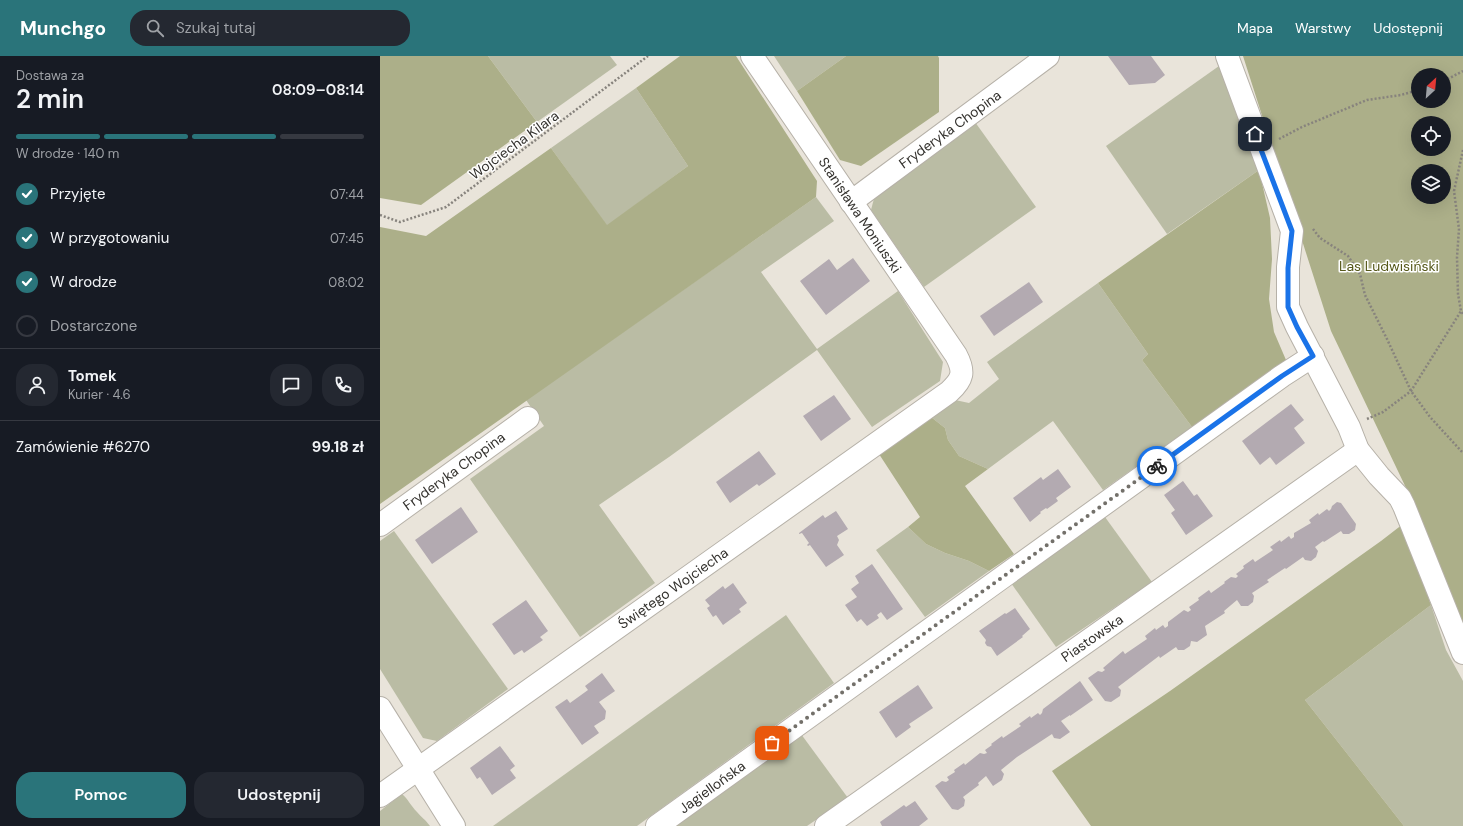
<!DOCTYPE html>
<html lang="pl">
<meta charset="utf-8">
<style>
body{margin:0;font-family:"DM Sans",sans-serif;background:#242831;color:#f1f3f6;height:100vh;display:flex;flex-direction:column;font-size:15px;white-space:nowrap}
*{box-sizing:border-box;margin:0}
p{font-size:13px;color:#9ea1a6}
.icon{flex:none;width:22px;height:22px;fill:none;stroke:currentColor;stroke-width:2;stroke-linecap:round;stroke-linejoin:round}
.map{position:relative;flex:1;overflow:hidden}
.drawer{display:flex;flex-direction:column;background:#171b24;width:380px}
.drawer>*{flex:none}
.needle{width:26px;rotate:26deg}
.tools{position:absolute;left:1031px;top:12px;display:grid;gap:8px}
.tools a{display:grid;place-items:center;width:40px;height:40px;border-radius:50%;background:#171b24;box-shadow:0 4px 16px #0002;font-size:20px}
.pin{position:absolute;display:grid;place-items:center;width:34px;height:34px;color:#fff;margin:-17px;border-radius:8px;box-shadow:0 2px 6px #0006}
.courier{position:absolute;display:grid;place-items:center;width:40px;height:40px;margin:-20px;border:3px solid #1a73e8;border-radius:50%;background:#fff;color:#222;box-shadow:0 1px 5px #0007}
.headline em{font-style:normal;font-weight:600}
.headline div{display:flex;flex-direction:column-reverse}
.headline{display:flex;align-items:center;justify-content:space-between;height:68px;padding:0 16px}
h1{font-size:26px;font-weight:600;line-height:30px}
.bar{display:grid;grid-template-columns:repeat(4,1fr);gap:6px 4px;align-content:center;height:48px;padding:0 16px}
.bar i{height:5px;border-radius:3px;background:#363941}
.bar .selected{background:#2a747a}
.bar p{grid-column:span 4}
.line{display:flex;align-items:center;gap:10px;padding:0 16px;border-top:1px solid #363941}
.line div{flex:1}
.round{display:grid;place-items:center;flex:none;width:42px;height:42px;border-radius:16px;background:#242831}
ol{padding:0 16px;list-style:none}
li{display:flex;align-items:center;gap:12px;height:44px}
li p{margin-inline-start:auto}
li .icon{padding:4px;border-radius:50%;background:#2a747a;color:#fff;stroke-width:4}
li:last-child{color:#9ea1a6}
li i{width:22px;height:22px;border:2px solid #363941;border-radius:50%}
.primary-button{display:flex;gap:8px;margin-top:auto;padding:8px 16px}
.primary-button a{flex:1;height:46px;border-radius:16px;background:#2a747a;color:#fff;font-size:16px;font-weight:600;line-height:46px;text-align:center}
.primary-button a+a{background:#242831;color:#f1f3f6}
header{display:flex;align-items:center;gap:24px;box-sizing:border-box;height:56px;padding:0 20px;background:#2a747a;color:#fff}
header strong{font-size:19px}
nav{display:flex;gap:22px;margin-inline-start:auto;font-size:14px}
.search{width:280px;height:36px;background:#242831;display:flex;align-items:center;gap:10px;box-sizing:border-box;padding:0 14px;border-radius:16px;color:#9ea1a6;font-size:15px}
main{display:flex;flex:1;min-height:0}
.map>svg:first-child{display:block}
.green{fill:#babca4}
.forest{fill:#acaf89;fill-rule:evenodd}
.building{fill:#b3aab1}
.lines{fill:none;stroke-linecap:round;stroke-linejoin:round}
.minor-casing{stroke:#b6b1a8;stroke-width:24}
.path{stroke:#87837d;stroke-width:2.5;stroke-dasharray:2 2;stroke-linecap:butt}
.minor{stroke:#fff;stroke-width:22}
.done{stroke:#73706a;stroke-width:4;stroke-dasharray:0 7.2}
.route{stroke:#1a73e8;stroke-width:5}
.labels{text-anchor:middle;stroke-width:3;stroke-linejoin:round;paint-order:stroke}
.street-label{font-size:14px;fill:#33312d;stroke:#fff}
.park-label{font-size:14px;fill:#56581a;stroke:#fff}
</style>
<header>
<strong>Munchgo</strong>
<div class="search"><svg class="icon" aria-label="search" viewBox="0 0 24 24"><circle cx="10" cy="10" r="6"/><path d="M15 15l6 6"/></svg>Szukaj tutaj</div>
<nav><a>Mapa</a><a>Warstwy</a><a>Udostępnij</a></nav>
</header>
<main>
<section class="drawer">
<div class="headline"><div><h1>2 min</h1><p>Dostawa za</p></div><em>08:09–08:14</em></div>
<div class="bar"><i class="selected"></i><i class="selected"></i><i class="selected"></i><i></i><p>W drodze · 140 m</p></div>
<ol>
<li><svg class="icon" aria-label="check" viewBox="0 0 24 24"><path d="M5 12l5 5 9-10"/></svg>Przyjęte<p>07:44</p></li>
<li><svg class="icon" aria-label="check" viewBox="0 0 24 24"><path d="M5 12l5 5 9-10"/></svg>W przygotowaniu<p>07:45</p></li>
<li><svg class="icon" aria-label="check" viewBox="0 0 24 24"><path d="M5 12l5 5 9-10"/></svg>W drodze<p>08:02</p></li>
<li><i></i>Dostarczone</li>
</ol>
<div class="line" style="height:72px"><a class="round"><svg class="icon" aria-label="person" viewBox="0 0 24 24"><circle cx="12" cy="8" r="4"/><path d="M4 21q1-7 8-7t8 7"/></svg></a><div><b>Tomek</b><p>Kurier · 4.6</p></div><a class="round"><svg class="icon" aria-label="chat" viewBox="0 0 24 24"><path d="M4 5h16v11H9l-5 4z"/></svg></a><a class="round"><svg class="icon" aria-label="phone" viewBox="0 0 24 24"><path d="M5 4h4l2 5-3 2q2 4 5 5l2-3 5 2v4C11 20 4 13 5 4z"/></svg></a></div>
<div class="line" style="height:52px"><div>Zamówienie #6270</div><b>99.18 zł</b></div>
<div class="primary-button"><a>Pomoc</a><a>Udostępnij</a></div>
</section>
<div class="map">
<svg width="1083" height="770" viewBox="0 0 1083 770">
<rect width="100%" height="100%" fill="#e9e4da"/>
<g class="green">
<polygon points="108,0 230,0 237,9 157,66"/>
<polygon points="394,0 466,0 417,35"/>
<polygon points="839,10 879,114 787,178 726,90"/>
<polygon points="256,32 308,110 227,170 171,92"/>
<polygon points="595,66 656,151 544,231 491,154 496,135"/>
<polygon points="436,141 454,165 381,216 437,293 518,235 563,306 560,325 492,371 437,294 289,401 219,449 275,527 200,581 90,423 164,370 146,344"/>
<polygon points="718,227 768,298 762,304 812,371 723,434 673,365 608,413 579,400 568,384 565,372 551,361 575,344 589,347 619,323 607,306"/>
<polygon points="725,461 772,526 676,591 631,527"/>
<polygon points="528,471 546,488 565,497 589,505 609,515 545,561 496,494"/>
<polygon points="14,475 128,633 57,685 43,682 0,613 0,485"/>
<polygon points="1051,549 1066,594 1083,625 1083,770 1024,770 925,644"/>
<polygon points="406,559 454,627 257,770 113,770"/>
<polygon points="421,678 468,742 427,770 293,770"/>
<path d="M22 738C28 743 31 750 37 756 42 762 45 763 50 770H0V755Z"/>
</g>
<g class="forest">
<polygon points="0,0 108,0 157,66 41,149 0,142"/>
<polygon points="300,0 356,0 437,125 436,141 0,448 0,171 46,180 171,92 227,169 308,110 256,32"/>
<polygon points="466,0 558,0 559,2 559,56 481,110 460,104 417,35"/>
<path d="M863 0H1083V583L1054 498 1039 459 951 275ZM1038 19H1064V45H1038ZM1038 67H1064V93H1038ZM1038 115H1064V141H1038Z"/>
<polygon points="879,114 890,162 892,203 889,243 894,276 906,304 812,371 762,304 768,298 718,227"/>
<polygon points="551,361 565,372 568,384 579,400 608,413 585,430 634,498 609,515 589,505 565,497 546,488 528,471 540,461 499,398"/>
<polygon points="1023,468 1051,549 925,644 1024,770 711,770 672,715 790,635 1001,485"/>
</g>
<g class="building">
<polygon points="728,0 771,0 785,19 775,27 749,29"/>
<polygon points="473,202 490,225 446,259 420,225 449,203 457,214"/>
<polygon points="649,226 663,246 614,280 600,260"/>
<polygon points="454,339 471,363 441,385 423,360"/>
<polygon points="911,348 924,364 914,372 925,387 896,409 890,401 880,409 862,385"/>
<polygon points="379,395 396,418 379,430 377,428 350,447 336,426"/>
<polygon points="678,413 691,431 676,442 678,445 667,453 666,452 660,456 661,457 650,466 633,442 661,421 663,424"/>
<polygon points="803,425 814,440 817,438 833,460 806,479 791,457 795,454 784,439"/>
<polygon points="957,446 961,447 976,468 975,474 969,478 963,478 961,475 944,486 943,485 935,491 938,495 936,501 931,505 925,504 923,501 906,513 905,512 887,524 889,526 872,537 874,540 873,546 868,550 861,550 857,544 844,555 845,557 825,570 827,579 817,586 811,585 810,590 804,594 798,594 796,591 780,602 779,600 738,631 741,634 740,640 731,646 725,645 708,622 718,615 722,616 725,614 723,612 743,595 745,598 767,583 765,580 775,572 776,574 783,569 785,572 788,570 788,566 804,554 808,556 811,554 809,551 819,544 818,542 829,534 831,537 845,527 844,526 851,521 856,522 858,520 856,518 864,512 863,510 873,503 875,506 893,494 890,491 900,484 901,486 909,480 911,483 914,481 914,477 931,467 929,464 938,457 939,459 947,453 949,455 951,453 952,450"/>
<polygon points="81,451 98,476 52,508 35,484"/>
<polygon points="456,455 468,473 457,480 459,484 457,489 464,499 446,511 430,489 428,490 427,489 429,487 422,477 419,478 419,477 443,459 445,462"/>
<polygon points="492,508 523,553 507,564 501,556 497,559 499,562 487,570 481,563 477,566 465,549 477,541 471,533 479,527 475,520"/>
<polygon points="353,527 367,547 359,553 361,556 343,569 336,559 333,561 327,552 330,550 325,544 343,530 345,533"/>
<polygon points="146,544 168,575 160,581 163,584 144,597 142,594 134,599 112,568"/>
<polygon points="635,552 650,573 642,580 643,581 617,600 611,591 607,590 605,587 606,584 599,575 625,557 626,558"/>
<polygon points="222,617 235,635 219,646 226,655 225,663 214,670 219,677 202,689 175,651 187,643 190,647 208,634 205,630"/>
<polygon points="700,625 713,644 690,660 690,659 681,665 690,676 680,683 674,682 672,678 637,701 621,714 624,718 622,724 613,730 606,720 598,727 599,729 583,741 585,744 584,750 578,754 572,753 555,730 562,725 566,726 569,724 567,721 575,716 574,714 584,707 585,709 600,697 604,698 607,697 605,694 612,689 611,688 622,680 623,682 641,670 639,668 650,660 651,662 658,657 660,659 662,657 663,653"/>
<polygon points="538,629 553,652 529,668 531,671 516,682 499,656"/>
<polygon points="120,690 135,710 130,714 136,722 112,739 100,721 97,723 90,712"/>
<polygon points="535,745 548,763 539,770 502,770 500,766 524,749 526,751"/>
</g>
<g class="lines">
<g class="minor-casing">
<g id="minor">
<polyline points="847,0 912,175 908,211 908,251 917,271 969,371 978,394 999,420 1020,442 1024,450 1083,597"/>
<polyline points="471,146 668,0"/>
<polyline points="0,469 148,362"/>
<polyline points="0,652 74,770"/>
<path d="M0 740 569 336C583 323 585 316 576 299L372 0"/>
<polyline points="277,770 902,320 933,300"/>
<polyline points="446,770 978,394"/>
</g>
</g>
<g class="path">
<polyline points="1064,25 1083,15"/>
<polyline points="899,83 922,71 987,44 1021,39 1038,34"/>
<polyline points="1083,94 1074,135 1079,173 1077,201 1078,238 1081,255 1083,258"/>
<polyline points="0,159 20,166 66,151 268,0"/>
<polyline points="933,173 940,182 968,200 980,218 985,239 1007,283 1031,335 1050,361 1083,397"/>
<polyline points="987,363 1003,356 1031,335 1081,255"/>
</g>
<use href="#minor" class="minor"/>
</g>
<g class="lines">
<polyline class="done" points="392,687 777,410"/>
<polyline class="route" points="777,410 902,320 933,300 917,271 908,251 908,212 912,175 875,78"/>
</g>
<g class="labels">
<g class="street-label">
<text transform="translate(570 73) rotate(-36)" y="5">Fryderyka Chopina</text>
<text transform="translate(134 89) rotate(-36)" y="5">Wojciecha Kilara</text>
<text transform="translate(480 159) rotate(56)" y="5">Stanisława Moniuszki</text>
<text transform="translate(74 415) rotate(-36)" y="5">Fryderyka Chopina</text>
<text transform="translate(293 532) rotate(-35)" y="5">Świętego Wojciecha</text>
<text transform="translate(712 582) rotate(-35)" y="5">Piastowska</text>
<text transform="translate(332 731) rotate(-36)" y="5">Jagiellońska</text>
</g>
<g class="park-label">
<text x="1009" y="215">Las Ludwisiński</text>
</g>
</g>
</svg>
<div class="tools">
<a><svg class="needle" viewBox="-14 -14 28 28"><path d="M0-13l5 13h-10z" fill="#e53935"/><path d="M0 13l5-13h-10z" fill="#9ea1a6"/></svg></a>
<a><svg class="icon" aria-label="locate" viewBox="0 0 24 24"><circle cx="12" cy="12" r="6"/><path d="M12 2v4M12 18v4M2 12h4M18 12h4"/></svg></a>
<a><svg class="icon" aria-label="layers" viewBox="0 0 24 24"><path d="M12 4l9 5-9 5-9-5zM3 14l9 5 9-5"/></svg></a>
</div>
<div class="pin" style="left:392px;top:687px;background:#ea580c"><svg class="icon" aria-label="bag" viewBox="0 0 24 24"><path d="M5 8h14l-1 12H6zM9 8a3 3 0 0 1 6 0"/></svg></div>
<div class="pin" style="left:875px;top:78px;background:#1f2937"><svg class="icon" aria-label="home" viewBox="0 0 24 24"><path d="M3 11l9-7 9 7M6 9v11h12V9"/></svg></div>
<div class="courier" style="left:777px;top:410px"><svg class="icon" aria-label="bike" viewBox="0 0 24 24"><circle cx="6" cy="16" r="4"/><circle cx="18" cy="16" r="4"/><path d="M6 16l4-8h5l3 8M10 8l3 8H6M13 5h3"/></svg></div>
</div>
</main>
